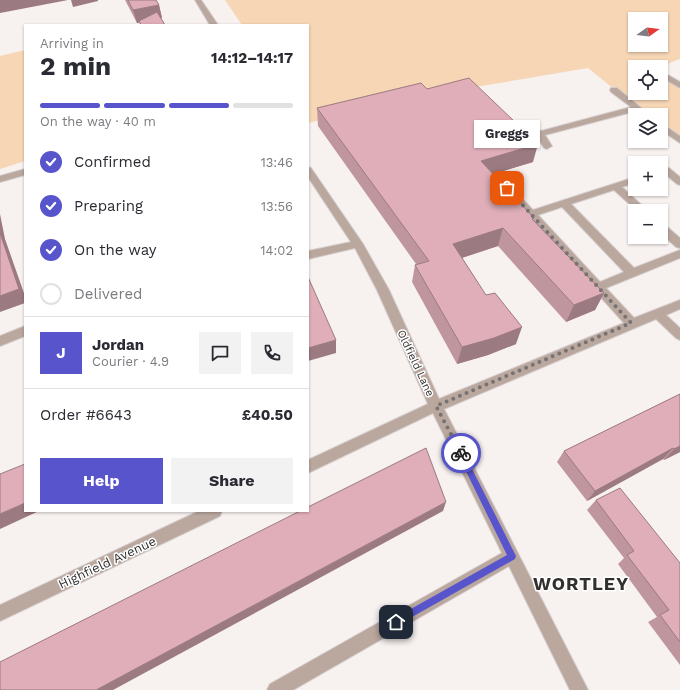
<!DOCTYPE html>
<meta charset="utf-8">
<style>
body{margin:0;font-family:"Work Sans",sans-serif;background:#f2f2f3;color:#2b2b33;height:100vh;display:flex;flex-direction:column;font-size:15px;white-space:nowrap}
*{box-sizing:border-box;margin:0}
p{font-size:13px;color:#7c7c81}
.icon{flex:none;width:22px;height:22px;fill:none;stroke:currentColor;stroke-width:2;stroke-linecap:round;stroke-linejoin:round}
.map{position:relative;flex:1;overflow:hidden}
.drawer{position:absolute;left:24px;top:24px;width:285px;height:488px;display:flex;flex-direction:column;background:#fff;border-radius:0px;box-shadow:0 1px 3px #0004}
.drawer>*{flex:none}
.needle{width:26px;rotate:76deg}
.fabs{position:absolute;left:628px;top:12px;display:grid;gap:8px}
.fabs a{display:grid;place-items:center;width:40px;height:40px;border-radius:0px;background:#fff;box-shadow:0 1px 3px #0004;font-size:20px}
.pin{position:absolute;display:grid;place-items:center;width:34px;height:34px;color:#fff;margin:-17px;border-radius:8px;box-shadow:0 2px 6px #0006}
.courier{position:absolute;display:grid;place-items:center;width:40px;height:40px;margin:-20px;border:3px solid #5754cc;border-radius:50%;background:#fff;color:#222;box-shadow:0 1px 5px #0007}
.bubble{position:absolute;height:28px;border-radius:0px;background:#fff;box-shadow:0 1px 3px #0004;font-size:13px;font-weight:700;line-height:28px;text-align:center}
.summary em{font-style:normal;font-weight:700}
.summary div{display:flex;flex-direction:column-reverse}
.summary{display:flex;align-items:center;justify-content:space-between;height:68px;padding:0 16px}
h1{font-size:26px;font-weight:700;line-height:30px}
.bar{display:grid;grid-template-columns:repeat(4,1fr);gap:6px 4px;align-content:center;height:48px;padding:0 16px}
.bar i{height:5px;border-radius:3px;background:#e1e1e2}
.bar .on{background:#5754cc}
.bar p{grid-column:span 4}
.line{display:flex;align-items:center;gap:10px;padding:0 16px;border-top:1px solid #e1e1e2}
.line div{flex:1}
.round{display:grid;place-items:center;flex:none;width:42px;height:42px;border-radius:0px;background:#f2f2f3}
ol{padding:0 16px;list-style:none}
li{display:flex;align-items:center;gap:12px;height:44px}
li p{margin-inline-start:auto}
li .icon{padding:4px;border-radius:50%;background:#5754cc;color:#fff;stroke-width:4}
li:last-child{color:#7c7c81}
li i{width:22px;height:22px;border:2px solid #e1e1e2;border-radius:50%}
.cta{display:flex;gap:8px;margin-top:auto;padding:8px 16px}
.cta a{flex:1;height:46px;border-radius:0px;background:#5754cc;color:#fff;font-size:16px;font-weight:700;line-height:46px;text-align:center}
.cta a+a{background:#f2f2f3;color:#2b2b33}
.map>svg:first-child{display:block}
.green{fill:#f6d6b5;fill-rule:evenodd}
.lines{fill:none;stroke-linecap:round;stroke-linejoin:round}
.minor-casing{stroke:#d4cecd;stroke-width:2}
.minor{fill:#baa79e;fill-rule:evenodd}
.wall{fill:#c0969e}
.shaded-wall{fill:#9c7a81}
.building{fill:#dfaeb8;stroke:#9c7a81}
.route{fill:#5754cc}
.done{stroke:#777373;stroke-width:4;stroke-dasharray:0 7.2}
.labels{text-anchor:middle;stroke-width:3;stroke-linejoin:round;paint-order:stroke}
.street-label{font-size:11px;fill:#322f2f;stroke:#fff}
.near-street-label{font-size:13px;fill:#322f2f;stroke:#fff}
.near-district-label{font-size:18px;font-weight:bold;letter-spacing:1px;fill:#322f2f;stroke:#fff}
</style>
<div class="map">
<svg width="680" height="690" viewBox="0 0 680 690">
<rect width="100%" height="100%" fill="#f7f1f0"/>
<g class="green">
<path d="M225 0H680V59L659 67H635V93H661V73L680 86V140L661 126V115H646L588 68 423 96 308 123V25H242ZM635 19H661V45H635Z"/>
<polygon points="25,50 25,161 0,169 0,56"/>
</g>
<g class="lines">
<g class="minor-casing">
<g id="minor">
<polygon points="195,0 201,0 218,25 210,25"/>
<polygon points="661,71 680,82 680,88 661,77"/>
<polygon points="611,88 617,88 650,115 641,115 636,111 545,135 552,146 547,149 544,148 537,136 521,125 522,123 528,123 541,131 631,107 611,92 610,90"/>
<polygon points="661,123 680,136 680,143 661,130"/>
<path d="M308 167 311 168 363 244 389 290 439 399 624 323 504 190 502 188 504 186H510L533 210 635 177V183L622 187 648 211H637L614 190 571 204 634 268 680 250V258L606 288 634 318 680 300V309L666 315 680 328V340L676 338 656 319 444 409 588 690H570L509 566 293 690H267L270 684 502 553 433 413 308 473V460L428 404 377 290 355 248 308 259V251L351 242 308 177ZM562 207 624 272 600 282 538 215Z"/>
<polygon points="666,167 669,168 680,177 680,185 677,184 665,174 661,175 661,169"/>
<polygon points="25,169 25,175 0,182 0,176"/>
<polygon points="661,223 665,225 680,238 680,248 676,247 661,233"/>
<polygon points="25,326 25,336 0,346 0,336"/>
<polygon points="199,511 222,511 220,516 0,621 0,605"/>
</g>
</g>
<use href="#minor" class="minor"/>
</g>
<g class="wall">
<polygon points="125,0 156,0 159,5 162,18 161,18 165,25 140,25 140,22 137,23"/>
<polygon points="427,89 533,162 493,174 533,220 604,293 595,310 566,322 498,246 462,258 516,344 488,355 457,364 412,282 415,265 416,264 318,126 317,108"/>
<polygon points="680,394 680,452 664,460 663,459 587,501 557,462 564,451"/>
<polygon points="596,500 680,563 680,665 648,622 657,617 618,564 624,558 587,510"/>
</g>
<g class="shaded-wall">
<polygon points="0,0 68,0 0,13"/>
<polygon points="71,0 98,0 98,1 73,7"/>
<polygon points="159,5 162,18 137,23 133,10"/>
<polygon points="538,144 533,162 477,179 481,161"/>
<polygon points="0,214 5,239 25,296 25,303 0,312"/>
<polygon points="503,228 498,246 449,262 453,244"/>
<polygon points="604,293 595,310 566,322 574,305"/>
<polygon points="522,327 516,344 488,355 457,364 462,347"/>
<polygon points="336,340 336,353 308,361 308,348"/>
<polygon points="680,446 680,452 664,460 674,449"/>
<polygon points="673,448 663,459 587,501 595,491"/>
<polygon points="446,502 443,511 113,690 96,690"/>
<polygon points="25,503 25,511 39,511 0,529 0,514"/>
</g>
<g class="building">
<polygon points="128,0 156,0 159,5 133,10"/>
<polygon points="157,12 165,25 141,25 139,21"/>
<polygon points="469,78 538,144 481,161 534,218 532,219 604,293 574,305 503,228 453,244 486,295 495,293 522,327 494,338 462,347 415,265 429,261 317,108 421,83 427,89"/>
<polygon points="0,233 19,289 0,296"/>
<polygon points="308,277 336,340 308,348"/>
<polygon points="680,394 680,446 674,449 673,448 595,491 564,451"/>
<polygon points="426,448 446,502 96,690 0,690 0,662 300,511 308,511 308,507"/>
<polygon points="25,464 25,503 0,514 0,474"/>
<polygon points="620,488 680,563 680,642 660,615 669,610 627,555 634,551 596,500"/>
</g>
<polygon class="route" points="461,450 463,451 516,556 515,559 396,626 393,625 392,622 393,619 507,555 457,453"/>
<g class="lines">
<polyline class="done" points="461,453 436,406 631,323 507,188"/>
</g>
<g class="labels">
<g class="street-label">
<text transform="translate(416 363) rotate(65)" y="4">Oldfield Lane</text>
</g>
<g class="near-street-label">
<text transform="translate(107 562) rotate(-25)" y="5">Highfield Avenue</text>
</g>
<g class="near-district-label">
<text x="581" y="590">WORTLEY</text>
</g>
</g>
</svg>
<div class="fabs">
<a><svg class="needle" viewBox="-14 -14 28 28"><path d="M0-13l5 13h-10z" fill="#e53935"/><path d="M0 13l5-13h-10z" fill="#7c7c81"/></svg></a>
<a><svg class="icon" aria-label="locate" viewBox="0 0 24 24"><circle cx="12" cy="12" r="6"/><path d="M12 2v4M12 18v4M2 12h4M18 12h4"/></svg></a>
<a><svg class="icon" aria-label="layers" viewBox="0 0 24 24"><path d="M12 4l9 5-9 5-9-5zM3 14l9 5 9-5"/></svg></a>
<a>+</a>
<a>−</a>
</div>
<div class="pin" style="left:507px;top:188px;background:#ea580c"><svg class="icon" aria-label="bag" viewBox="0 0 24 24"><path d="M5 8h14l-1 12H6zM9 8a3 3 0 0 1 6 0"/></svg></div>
<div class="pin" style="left:396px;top:622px;background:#1f2937"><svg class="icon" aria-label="home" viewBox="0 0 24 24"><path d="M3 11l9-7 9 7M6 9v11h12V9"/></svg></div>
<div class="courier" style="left:461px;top:453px"><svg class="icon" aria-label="bike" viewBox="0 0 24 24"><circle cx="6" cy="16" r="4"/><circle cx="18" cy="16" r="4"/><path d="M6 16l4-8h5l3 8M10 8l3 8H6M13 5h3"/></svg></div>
<div class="bubble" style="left:474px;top:120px;width:66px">Greggs</div>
<section class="drawer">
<div class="summary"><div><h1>2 min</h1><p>Arriving in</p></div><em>14:12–14:17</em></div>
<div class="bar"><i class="on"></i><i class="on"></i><i class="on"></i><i></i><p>On the way · 40 m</p></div>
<ol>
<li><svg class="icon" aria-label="check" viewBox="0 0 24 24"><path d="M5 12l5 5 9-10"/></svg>Confirmed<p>13:46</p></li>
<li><svg class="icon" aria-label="check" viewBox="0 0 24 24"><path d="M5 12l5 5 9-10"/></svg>Preparing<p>13:56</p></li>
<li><svg class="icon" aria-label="check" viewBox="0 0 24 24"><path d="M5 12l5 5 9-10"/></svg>On the way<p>14:02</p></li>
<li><i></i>Delivered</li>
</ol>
<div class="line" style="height:72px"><b class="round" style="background:#5754cc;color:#fff">J</b><div><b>Jordan</b><p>Courier · 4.9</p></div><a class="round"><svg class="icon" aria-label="chat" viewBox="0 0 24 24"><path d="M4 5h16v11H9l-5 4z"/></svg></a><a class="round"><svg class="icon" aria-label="phone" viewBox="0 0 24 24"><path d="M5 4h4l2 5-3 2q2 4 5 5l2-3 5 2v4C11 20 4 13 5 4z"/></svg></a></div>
<div class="line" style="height:52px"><div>Order #6643</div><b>£40.50</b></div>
<div class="cta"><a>Help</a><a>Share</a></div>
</section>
</div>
